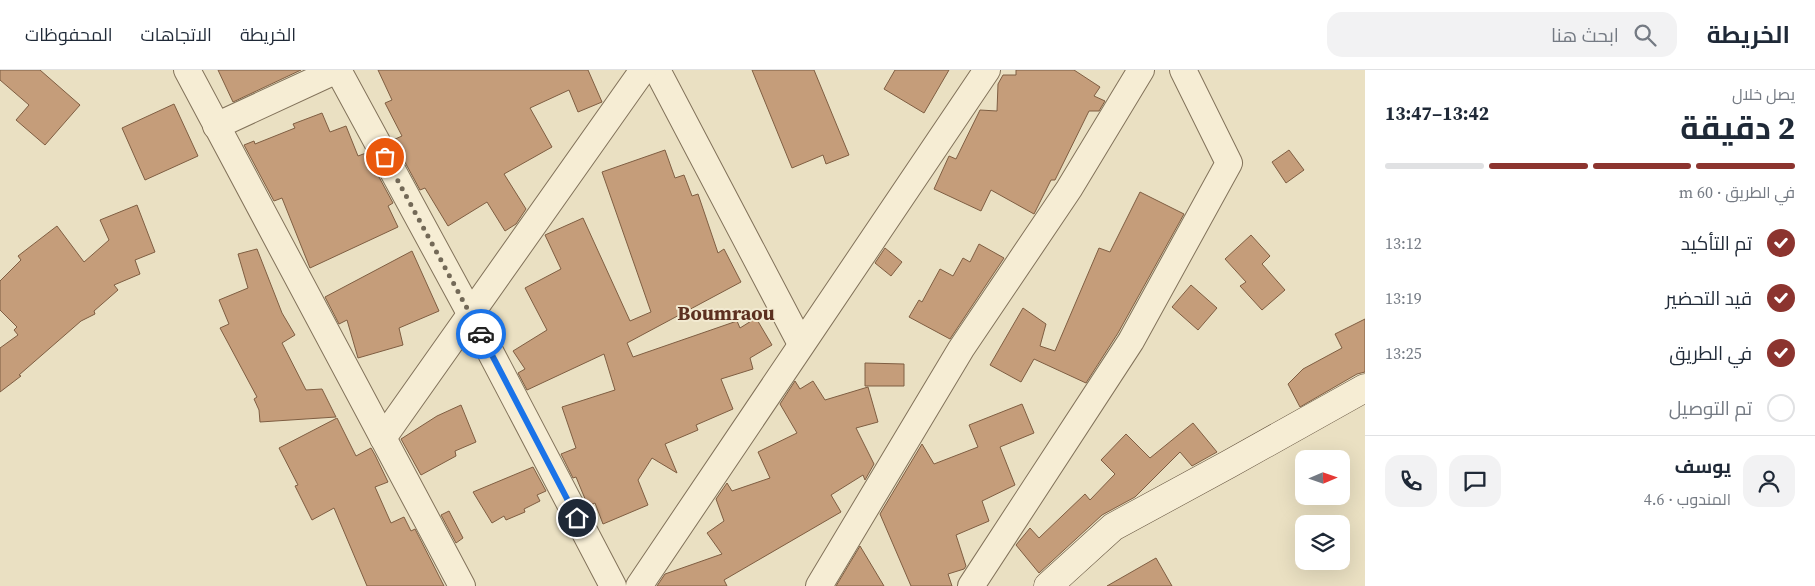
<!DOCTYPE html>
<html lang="ar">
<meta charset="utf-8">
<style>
body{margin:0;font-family:"Source Serif 4",Cairo,serif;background:#f2f2f3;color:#1f2937;direction:rtl;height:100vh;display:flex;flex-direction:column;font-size:19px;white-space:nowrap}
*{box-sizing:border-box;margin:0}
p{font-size:16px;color:#747a83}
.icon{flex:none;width:28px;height:28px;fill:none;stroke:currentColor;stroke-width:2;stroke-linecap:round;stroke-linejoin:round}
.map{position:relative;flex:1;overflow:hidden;direction:ltr}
.side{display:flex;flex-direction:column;background:#fff;width:450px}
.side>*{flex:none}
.needle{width:32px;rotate:88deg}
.tools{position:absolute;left:1295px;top:380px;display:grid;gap:10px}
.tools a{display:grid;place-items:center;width:55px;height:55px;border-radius:10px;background:#fff;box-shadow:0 5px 20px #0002;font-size:25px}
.pin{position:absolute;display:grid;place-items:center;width:42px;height:42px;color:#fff;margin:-21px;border:2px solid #fff;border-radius:50%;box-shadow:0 1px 5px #0007}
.courier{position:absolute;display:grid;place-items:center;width:50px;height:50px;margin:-25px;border:4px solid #1a73e8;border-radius:50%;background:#fff;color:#222;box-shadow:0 1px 6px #0007}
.summary em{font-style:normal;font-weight:700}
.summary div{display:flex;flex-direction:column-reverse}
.summary{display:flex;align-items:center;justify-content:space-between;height:85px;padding:0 20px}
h1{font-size:32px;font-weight:700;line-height:38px}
.bar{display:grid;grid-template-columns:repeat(4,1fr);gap:8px 5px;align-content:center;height:60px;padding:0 20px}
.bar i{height:6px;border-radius:4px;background:#e0e1e3}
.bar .selected{background:#8c342f}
.bar p{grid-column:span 4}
.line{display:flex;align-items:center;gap:12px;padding:0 20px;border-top:1px solid #e0e1e3}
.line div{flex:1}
.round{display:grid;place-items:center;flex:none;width:52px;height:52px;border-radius:15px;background:#f2f2f3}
ol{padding:0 20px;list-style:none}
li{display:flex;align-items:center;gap:15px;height:55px}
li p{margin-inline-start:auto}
li .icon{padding:5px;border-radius:50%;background:#8c342f;color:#fff;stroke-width:4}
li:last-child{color:#747a83}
li i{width:28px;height:28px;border:2px solid #e0e1e3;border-radius:50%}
header{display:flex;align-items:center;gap:30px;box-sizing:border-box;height:70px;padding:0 25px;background:#fff;border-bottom:1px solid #e0e1e3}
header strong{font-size:24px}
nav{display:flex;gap:28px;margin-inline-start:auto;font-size:18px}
.search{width:350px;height:45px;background:#f2f2f3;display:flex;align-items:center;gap:12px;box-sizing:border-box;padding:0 18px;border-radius:15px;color:#747a83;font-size:19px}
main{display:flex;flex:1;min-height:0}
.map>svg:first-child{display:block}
.building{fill:#c59d7a;stroke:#7f5e42}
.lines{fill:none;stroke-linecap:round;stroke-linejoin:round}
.street-casing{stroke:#82725a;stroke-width:28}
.secondary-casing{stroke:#64533e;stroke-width:29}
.street{stroke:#f6edd4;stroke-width:26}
.secondary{stroke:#f6edd4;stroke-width:28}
.done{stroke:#736957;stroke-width:5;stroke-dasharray:0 9}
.route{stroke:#1a73e8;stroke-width:6}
.labels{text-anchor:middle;stroke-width:4;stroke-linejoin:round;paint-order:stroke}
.quarter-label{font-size:20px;font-weight:bold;fill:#5c3020;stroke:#f2ead1}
</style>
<header>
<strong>الخريطة</strong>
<div class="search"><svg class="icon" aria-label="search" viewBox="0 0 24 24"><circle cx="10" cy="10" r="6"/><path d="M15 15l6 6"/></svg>ابحث هنا</div>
<nav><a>الخريطة</a><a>الاتجاهات</a><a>المحفوظات</a></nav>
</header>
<main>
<section class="side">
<div class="summary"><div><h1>2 دقيقة</h1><p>يصل خلال</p></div><em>13:42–13:47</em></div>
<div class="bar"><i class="selected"></i><i class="selected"></i><i class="selected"></i><i></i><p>في الطريق · 60 m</p></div>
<ol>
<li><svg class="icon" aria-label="check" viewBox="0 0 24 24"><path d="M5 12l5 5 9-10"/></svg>تم التأكيد<p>13:12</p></li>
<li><svg class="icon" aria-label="check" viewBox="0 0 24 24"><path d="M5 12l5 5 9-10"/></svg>قيد التحضير<p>13:19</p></li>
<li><svg class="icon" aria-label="check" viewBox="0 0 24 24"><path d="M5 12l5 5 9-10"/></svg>في الطريق<p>13:25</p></li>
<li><i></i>تم التوصيل</li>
</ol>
<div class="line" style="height:90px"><a class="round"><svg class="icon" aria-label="person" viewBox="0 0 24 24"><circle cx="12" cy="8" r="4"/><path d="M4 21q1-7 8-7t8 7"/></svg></a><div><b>يوسف</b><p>المندوب · 4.6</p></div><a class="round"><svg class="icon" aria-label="chat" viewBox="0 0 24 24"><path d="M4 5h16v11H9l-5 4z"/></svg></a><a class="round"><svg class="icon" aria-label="phone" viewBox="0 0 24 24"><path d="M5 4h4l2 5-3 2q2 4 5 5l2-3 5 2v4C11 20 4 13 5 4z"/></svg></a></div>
</section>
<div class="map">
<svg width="1365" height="516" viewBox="0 0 1365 516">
<rect width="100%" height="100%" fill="#eae0c2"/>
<g class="building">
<polygon points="0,0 40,0 80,35 45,75 16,50 29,35 0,10"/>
<polygon points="218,0 301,0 233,32"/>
<polygon points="378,0 588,0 602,32 578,42 569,20 530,38 552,77 504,104 526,139 516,154 505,161 487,132 448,156 425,118 420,120 393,70 402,66 385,33 392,30"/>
<polygon points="752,0 814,0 849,85 826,94 823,85 792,98"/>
<polygon points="895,0 949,0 924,43 884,19"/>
<polygon points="1016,0 1074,0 1100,17 1094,26 1105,31 1099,41 1089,41 1055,110 1051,110 1034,144 991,120 981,141 934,119 949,86 956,89 980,40 997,41 998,14 1003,5 1016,5"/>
<polygon points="174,34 198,86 145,110 122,58"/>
<polygon points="322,43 330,62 346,56 358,86 366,83 393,133 388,136 398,157 310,198 282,128 274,131 244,75 254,71 255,74 295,58 293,54"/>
<polygon points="665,80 675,108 684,105 692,126 698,124 718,183 724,179 741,212 627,273 633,287 737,251 740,258 756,248 772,275 750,288 753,299 721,309 733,339 696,355 698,360 665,374 677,403 652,388 638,410 648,435 603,454 595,433 588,436 576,407 573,408 561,384 576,378 562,337 615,320 604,284 527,320 518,303 525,299 513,281 547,260 525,218 561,199 545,165 583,148 630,251 651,242 602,102"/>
<polygon points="1289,80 1304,100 1286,113 1272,92"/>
<polygon points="1140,122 1184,144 1118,263 1086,313 1034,289 1021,312 990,295 1023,238 1046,254 1040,276 1055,281 1099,178 1110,182"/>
<polygon points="137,135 155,182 135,190 140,204 114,215 118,220 94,241 95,244 81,251 19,305 21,306 0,322 0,278 18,265 14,260 17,257 0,240 0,211 21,190 18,186 57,156 84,192 109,170 100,150"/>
<polygon points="1251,165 1270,186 1262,194 1285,220 1262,240 1240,216 1246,212 1225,189"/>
<polygon points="979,174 1004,188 950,269 909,247 919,230 922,232 940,199 953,206 963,188 970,192"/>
<polygon points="885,178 902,192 891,206 875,193"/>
<polygon points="257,179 282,243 295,265 282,273 306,320 322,319 336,347 260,352 259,340 254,329 257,327 220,258 229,254 219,230 248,218 238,184"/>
<polygon points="412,181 439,241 399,258 403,275 358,288 347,250 339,254 325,227"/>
<polygon points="1191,215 1217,238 1198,260 1172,237"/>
<polygon points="1365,249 1365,302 1357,304 1300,337 1288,314 1303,299 1342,278 1335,264"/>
<polygon points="865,293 904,294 904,316 865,316"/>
<polygon points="795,311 800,319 813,311 825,330 868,317 878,352 856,358 874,394 865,410 863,405 831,425 841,442 724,510 727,516 657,516 665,504 722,484 707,463 724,451 716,429 727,413 732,421 770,408 758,382 797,363 780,334"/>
<polygon points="1022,334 1034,363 1000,377 1015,415 982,431 989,451 956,465 966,496 964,499 948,504 952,516 911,516 880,444 922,374 934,394 978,377 969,355"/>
<polygon points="461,335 476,372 455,381 456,386 421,405 401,369 437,346"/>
<polygon points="337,348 356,386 371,378 375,385 388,412 375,417 391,453 404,447 411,461 415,459 444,516 367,516 334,438 312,450 295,416 298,415 279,378"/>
<polygon points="1193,353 1217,382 1192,396 1180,382 1135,427 1102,445 1039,503 1016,475 1030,458 1039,468 1085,424 1090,430 1115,404 1101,390 1126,364 1150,388"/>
<polygon points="533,397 546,421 537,425 540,431 524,439 525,442 506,450 504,446 492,453 473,422"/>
<polygon points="449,441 463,468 456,473 441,445"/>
<polygon points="860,476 884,516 836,516"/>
<polygon points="1156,488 1172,516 1107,516"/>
</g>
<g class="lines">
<g class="street-casing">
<g id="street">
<polyline points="187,0 462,516"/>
<polyline points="338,0 471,245 613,516"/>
<polyline points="657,0 801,274"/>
<polyline points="216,56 337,0"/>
<polyline points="383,368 643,0"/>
<polyline points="639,516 987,0"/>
<polyline points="819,516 961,279 1069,119 1141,0"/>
<polyline points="971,516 1131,271 1229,93 1183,0"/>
</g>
</g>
<g class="secondary-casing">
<polyline id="secondary" points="1048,516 1113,457 1229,394 1365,318"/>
</g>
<use href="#street" class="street"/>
<use href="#secondary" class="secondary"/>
</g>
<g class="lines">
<polyline class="done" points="385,87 481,264"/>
<polyline class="route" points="481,264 577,448"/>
</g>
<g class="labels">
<g class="quarter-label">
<text x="726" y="250">Boumraou</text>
</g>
</g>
</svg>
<div class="tools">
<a><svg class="needle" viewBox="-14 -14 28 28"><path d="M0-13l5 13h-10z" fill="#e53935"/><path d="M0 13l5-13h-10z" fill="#747a83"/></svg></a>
<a><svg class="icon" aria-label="layers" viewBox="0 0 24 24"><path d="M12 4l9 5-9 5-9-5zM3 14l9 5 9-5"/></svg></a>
</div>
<div class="pin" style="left:385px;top:87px;background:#ea580c"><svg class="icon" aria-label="bag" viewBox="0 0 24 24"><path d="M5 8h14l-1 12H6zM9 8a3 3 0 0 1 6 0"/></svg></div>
<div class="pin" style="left:577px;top:448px;background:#1f2937"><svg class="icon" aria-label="home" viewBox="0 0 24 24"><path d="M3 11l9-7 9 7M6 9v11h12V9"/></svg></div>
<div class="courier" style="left:481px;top:264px"><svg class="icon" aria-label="car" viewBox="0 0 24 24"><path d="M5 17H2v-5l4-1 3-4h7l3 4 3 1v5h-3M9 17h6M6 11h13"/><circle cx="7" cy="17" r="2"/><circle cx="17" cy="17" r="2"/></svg></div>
</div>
</main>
